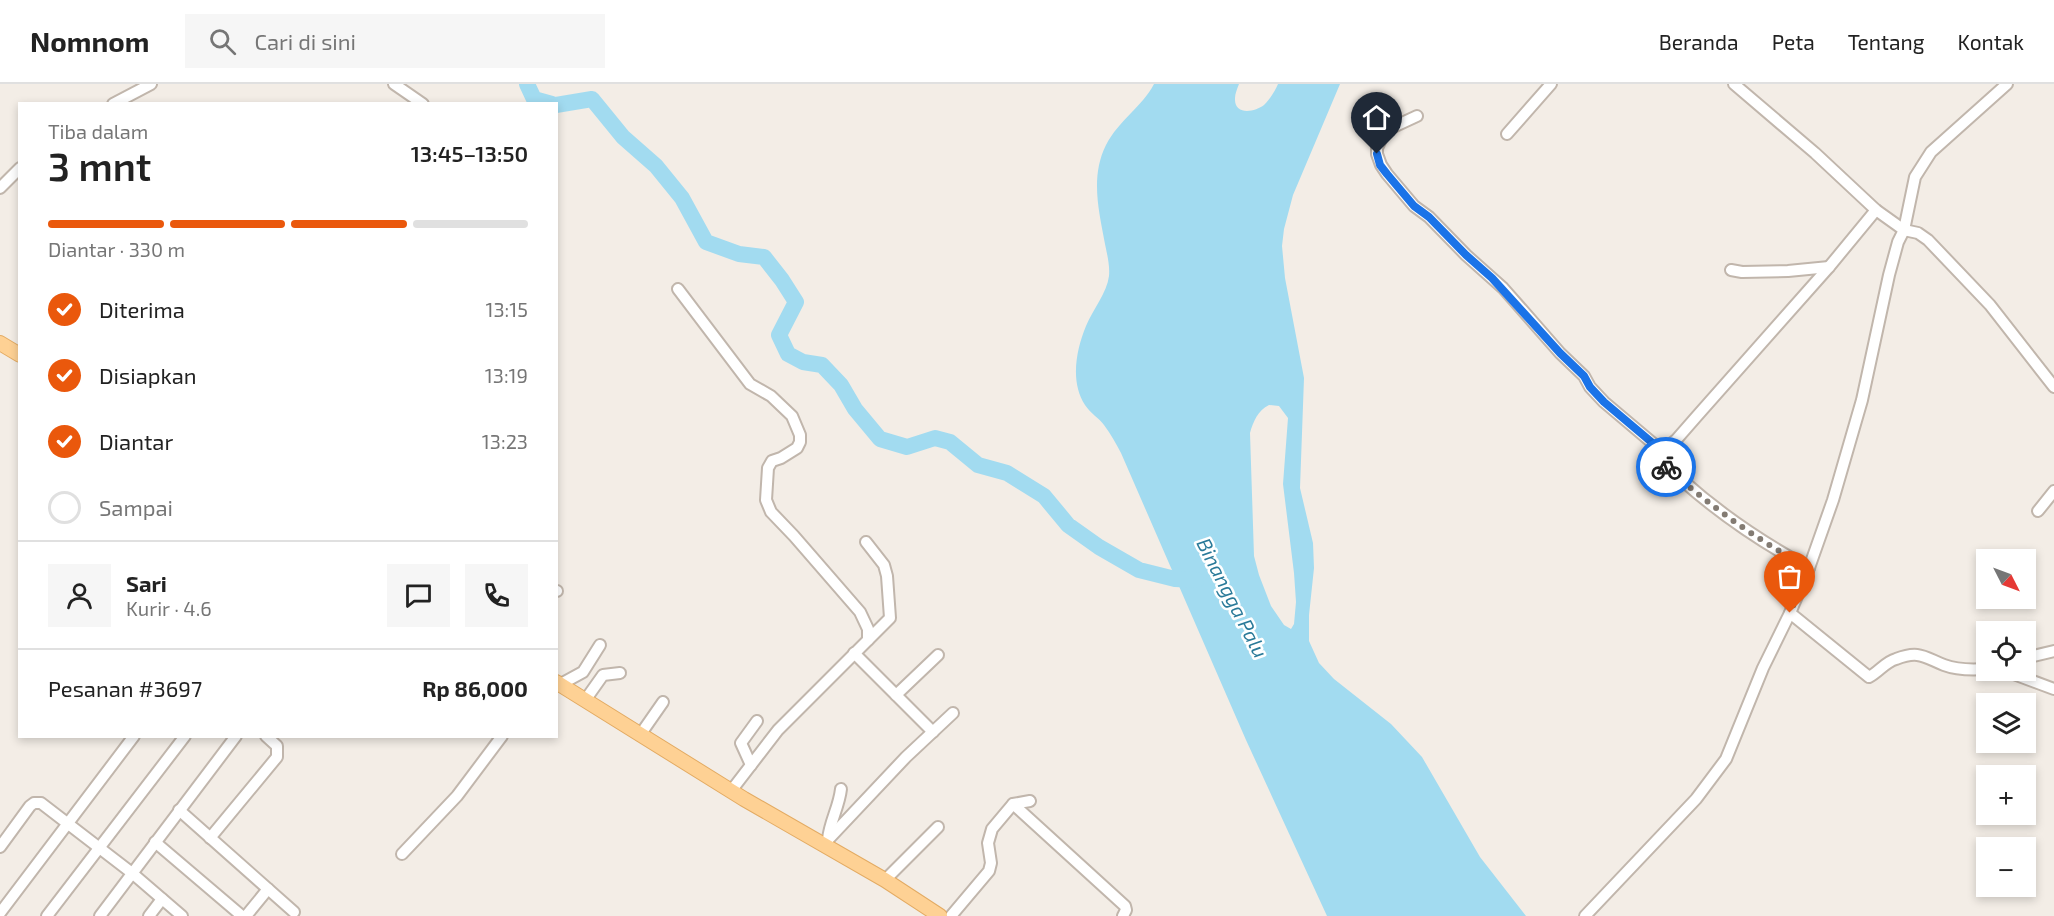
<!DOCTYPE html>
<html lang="id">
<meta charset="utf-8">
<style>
body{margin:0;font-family:"Exo 2",sans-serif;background:#f6f6f6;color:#222;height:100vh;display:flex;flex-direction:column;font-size:22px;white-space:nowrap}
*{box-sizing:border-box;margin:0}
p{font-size:20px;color:#767676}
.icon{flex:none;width:33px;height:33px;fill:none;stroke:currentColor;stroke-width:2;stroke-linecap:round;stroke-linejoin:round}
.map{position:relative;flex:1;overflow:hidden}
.details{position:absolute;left:18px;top:18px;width:540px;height:636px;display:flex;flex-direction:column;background:#fff;border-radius:0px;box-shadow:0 3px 9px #0003}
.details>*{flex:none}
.needle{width:39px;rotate:132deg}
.fabs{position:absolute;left:1976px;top:465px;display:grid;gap:12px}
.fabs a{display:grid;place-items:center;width:60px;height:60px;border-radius:0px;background:#fff;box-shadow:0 3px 9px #0003;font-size:30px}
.pin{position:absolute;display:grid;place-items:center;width:51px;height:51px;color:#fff;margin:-62px -26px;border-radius:50% 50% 50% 0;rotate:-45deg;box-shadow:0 0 6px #0007}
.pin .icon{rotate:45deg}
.courier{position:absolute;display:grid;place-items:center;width:60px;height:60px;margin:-30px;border:4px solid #1a73e8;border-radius:50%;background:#fff;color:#222;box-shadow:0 2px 8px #0007}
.headline em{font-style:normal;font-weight:600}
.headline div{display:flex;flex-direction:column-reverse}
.headline{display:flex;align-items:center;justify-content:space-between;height:102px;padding:0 30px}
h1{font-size:39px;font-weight:600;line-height:45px}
.bar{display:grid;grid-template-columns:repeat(4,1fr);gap:9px 6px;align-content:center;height:72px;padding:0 30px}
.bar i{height:8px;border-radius:4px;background:#e0e0e0}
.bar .current{background:#ea580c}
.bar p{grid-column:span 4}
.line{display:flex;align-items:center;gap:15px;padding:0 30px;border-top:2px solid #e0e0e0}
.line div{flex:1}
.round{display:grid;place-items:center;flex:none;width:63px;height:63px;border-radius:0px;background:#f6f6f6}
ol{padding:0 30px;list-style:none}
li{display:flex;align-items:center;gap:18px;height:66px}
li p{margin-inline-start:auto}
li .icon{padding:6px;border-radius:50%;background:#ea580c;color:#fff;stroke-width:4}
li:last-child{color:#767676}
li i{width:33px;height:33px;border:3px solid #e0e0e0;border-radius:50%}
header{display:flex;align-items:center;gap:36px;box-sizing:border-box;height:84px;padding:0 30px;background:#fff;border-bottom:2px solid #e0e0e0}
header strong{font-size:28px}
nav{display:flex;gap:33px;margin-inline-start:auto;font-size:21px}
.search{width:420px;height:54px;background:#f6f6f6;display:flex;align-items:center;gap:15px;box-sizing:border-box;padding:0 21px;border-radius:0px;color:#767676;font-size:22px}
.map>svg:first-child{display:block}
.water{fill:#a2dbf0;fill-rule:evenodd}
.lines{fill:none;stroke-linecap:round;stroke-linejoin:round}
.river{stroke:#a2dbf0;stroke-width:16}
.minor-casing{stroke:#c1b6ac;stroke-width:14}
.major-casing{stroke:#e3ab63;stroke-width:16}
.minor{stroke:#fff;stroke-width:10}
.major{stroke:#fed194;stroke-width:14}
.done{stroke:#837b73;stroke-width:6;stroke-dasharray:0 10.8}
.route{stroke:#1a73e8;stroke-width:8}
.labels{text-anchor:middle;stroke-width:5;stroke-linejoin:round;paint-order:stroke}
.water-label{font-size:20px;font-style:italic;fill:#2a7a99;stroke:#fff}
</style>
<header>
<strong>Nomnom</strong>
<div class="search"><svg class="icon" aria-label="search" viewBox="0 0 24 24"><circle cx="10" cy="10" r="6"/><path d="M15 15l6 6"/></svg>Cari di sini</div>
<nav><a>Beranda</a><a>Peta</a><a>Tentang</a><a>Kontak</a></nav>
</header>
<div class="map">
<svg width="2054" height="832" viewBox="0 0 2054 832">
<rect width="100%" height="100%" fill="#f3ede6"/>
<path class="water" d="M1154 0H1239C1237 5 1235 10 1235 14 1234 32 1255 28 1264 21 1270 15 1275 7 1278 0H1340L1293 111 1284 145 1282 162 1285 194 1304 294 1300 404 1313 459 1314 484 1309 531V557L1319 579 1334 595 1391 640 1422 673 1480 773 1526 832H1327L1246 656 1121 369C1116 360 1111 350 1104 341 1099 334 1090 329 1085 321 1070 298 1076 266 1086 242 1093 225 1107 209 1109 192 1110 181 1107 170 1105 160 1099 127 1090 93 1106 61 1119 36 1142 23 1154 0ZM1269 321 1279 322 1288 334 1283 400 1294 489 1296 518 1294 540 1291 545 1284 541 1271 522 1259 491 1254 472 1250 349C1253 338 1258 326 1269 321Z"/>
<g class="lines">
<g class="river">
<polyline points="527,0 534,15 552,20"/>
<polyline points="556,21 592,15 623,53 656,82 682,114 706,158 739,170 764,173 782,196 796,218 779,251 788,270 803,278 822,281 841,301 855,325 880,355 907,363 935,354 950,358 978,381 1007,389 1044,412 1068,441 1099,463 1139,486 1175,495 1196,496"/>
</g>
<g class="minor-casing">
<g id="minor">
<polyline points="394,0 423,20"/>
<polyline points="1734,0 1815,69 1876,126 1904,146 1918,149 1928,156 1990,221 2054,303"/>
<polyline points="113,20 151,0"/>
<path d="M1417 32 1389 45 1382 53 1377 64V70L1381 81 1387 90 1414 122 1429 133 1466 171 1503 204 1560 269 1584 292 1590 303 1604 318 1662 367C1661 371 1661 373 1662 376 1665 384 1675 391 1682 396 1720 430 1763 459 1809 484"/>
<polyline points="1507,50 1551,0"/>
<polyline points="0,104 20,84"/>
<polyline points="1731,186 1742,188 1788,187 1829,183"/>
<polyline points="678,205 750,300 771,312 792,332 800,351 800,358 797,364 781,374 772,377 768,384 766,416 771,428 794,452 860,528 868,545 868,556"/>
<polyline points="1662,367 1676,356 1697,332 1829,183 1876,126"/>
<polyline points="2038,427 2054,407"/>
<polyline points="556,507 557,507"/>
<path d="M1790 529 1869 593C1879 588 1885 578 1896 575 1919 566 1924 573 1944 581 1957 586 1972 586 1986 585"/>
<polyline points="854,569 933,648"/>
<polyline points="2025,574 2054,567"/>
<polyline points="2003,586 2054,605"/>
<polyline points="561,600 583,588 600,561"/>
<polyline points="896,611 938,571"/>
<polyline points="586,615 603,591 620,589"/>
<polyline points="640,651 663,618"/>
<polyline points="751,681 741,659 757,637"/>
<polyline points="731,707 778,646 890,534 887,492 884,481 866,458"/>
<polyline points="1013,720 1125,822 1126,826 1123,832"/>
<polyline points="179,726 294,828"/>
<polyline points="210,754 277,673 277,662 266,652"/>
<path d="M828 755C830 737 839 723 841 705"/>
<polyline points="155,758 242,832"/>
<polyline points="823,761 906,673 953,629"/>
<polyline points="0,763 30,722 34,719 41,719 132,789 182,832"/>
<polyline points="402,770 457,712 502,652"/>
<polyline points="885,796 938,743"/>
<polyline points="0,829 134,652"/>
<polyline points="47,832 185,652"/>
<polyline points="100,832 236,652"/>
<polyline points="149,832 162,815"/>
<polyline points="246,832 268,805"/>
<polyline points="951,832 989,787 991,779 988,759 992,745 1013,720 1030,717"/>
<polyline points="1585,832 1696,715 1726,675 1763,584 1790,529 1809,484 1833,416 1862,316 1889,191 1898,158 1904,146 1915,93 1931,68 2007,0"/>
</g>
</g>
<g class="major-casing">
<g id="major">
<polyline points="0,259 20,271"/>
<polyline points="556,598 744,715 885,796 940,832"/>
</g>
</g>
<use href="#minor" class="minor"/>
<use href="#major" class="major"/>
</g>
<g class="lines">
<path class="done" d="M1666 383C1710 422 1757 456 1809 484L1790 529"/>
<polyline class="route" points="1377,70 1380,81 1387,90 1414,122 1429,133 1466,171 1492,194 1560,269 1584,292 1590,303 1604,318 1662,367 1661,374 1666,383"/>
</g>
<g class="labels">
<g class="water-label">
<text transform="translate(1232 514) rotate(63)" y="7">Binangga Palu</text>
</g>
</g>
</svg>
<div class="fabs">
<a><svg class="needle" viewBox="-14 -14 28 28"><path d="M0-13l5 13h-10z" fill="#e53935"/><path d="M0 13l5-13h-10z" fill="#767676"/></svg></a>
<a><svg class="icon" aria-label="locate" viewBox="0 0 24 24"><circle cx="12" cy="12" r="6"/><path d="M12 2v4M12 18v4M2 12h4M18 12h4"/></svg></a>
<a><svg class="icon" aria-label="layers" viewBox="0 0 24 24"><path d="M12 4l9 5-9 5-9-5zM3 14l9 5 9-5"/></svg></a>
<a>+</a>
<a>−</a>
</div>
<div class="pin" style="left:1790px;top:529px;background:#ea580c"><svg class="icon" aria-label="bag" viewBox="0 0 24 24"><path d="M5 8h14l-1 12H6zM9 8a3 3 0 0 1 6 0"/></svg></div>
<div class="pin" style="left:1377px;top:70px;background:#1f2937"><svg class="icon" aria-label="home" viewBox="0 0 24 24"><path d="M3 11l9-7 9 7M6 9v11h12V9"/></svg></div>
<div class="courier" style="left:1666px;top:383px"><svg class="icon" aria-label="bike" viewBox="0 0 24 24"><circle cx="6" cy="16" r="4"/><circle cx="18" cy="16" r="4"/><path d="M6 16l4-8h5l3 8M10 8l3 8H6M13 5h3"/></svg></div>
<section class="details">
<div class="headline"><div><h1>3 mnt</h1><p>Tiba dalam</p></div><em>13:45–13:50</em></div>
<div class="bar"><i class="current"></i><i class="current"></i><i class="current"></i><i></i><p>Diantar · 330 m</p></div>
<ol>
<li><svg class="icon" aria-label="check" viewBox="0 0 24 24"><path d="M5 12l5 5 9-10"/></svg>Diterima<p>13:15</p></li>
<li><svg class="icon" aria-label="check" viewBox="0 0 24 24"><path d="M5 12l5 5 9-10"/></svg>Disiapkan<p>13:19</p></li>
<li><svg class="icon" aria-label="check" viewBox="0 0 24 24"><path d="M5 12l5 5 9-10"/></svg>Diantar<p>13:23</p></li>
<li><i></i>Sampai</li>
</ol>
<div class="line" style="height:108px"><a class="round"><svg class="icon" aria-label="person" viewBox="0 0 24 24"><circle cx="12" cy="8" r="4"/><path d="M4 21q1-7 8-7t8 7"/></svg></a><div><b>Sari</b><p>Kurir · 4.6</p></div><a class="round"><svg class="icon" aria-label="chat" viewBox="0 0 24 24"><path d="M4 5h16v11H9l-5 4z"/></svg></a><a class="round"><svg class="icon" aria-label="phone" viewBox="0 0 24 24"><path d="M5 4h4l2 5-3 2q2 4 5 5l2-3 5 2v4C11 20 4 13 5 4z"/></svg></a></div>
<div class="line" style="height:78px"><div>Pesanan #3697</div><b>Rp 86,000</b></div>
</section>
</div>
